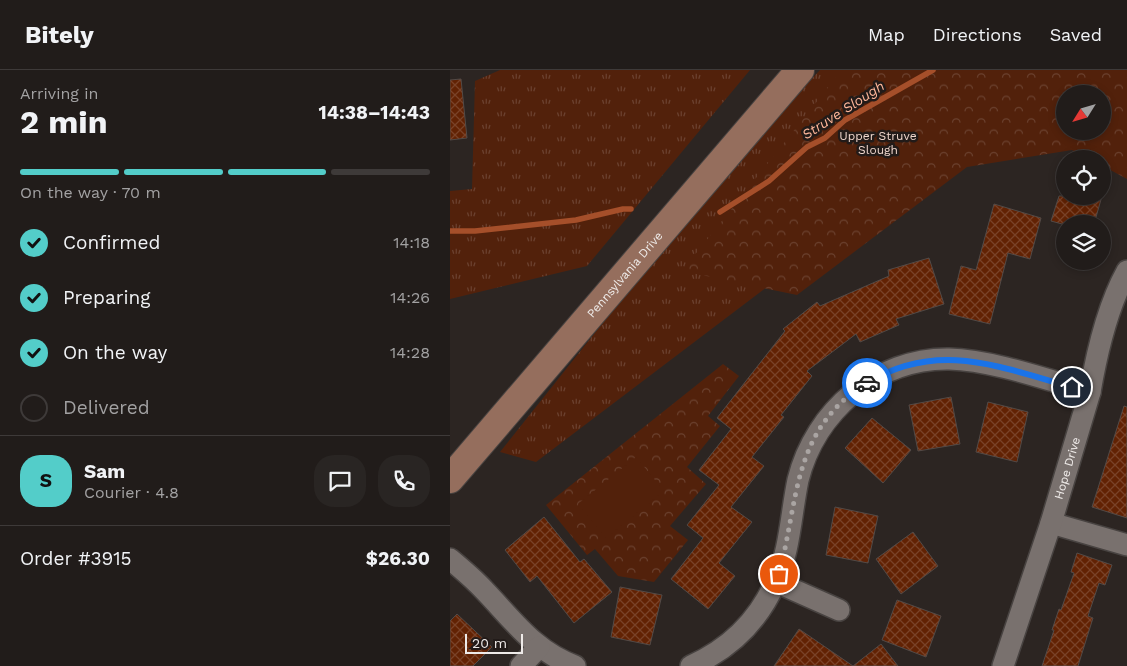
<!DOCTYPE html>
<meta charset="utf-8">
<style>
body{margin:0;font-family:"Work Sans",sans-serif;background:#292523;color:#f1f3f6;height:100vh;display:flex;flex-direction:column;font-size:19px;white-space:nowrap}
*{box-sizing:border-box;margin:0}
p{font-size:16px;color:#a2a1a2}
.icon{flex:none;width:28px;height:28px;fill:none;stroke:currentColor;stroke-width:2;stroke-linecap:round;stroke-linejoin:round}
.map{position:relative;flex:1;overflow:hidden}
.details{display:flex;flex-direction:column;background:#211c1a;width:450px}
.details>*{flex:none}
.needle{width:32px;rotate:233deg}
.buttons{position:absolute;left:606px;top:15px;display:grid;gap:10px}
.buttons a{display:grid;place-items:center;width:55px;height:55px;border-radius:50%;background:#211c1a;box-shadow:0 2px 8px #0003,0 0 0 1px #3e3a39;font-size:25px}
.scale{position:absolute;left:15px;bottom:12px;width:58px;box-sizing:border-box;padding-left:5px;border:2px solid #eeeae8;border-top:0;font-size:14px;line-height:18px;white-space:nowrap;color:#eeeae8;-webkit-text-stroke:4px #221b19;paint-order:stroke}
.pin{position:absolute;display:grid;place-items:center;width:42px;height:42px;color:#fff;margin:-21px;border:2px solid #fff;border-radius:50%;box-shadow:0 1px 5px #0007}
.courier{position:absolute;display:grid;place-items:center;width:50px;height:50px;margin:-25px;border:4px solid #1a73e8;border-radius:50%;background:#fff;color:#222;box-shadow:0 1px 6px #0007}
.summary em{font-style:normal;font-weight:700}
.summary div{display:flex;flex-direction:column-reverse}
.summary{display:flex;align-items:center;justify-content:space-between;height:85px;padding:0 20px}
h1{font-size:32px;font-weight:700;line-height:38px}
.bar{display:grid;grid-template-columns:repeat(4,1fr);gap:8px 5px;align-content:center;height:60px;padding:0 20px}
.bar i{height:6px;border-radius:4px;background:#3e3a39}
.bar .active{background:#53cdc9}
.bar p{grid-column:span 4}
.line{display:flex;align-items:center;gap:12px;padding:0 20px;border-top:1px solid #3e3a39}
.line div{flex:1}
.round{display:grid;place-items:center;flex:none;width:52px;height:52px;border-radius:20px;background:#292523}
ol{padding:0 20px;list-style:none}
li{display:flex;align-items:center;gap:15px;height:55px}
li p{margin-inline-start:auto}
li .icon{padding:5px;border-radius:50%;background:#53cdc9;color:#111;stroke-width:4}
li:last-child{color:#a2a1a2}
li i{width:28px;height:28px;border:2px solid #3e3a39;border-radius:50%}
header{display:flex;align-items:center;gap:30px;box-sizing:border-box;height:70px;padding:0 25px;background:#211c1a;border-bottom:1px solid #3e3a39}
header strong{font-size:24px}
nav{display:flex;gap:28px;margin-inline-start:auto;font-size:18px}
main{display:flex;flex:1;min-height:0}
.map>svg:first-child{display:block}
.grass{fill:url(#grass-tufts)}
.park{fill:url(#park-crowns);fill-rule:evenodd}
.pitch{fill:#52210b}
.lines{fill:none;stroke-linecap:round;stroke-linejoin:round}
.stream{stroke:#a54f2a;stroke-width:5.5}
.building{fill:url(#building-cross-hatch);stroke:#524a47}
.street-casing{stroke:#484341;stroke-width:24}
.secondary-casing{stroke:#484341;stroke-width:30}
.street{stroke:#79716e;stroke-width:21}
.secondary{stroke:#956e5d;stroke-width:28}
.done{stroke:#aaa5a3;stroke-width:5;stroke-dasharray:0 9}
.route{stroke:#1a73e8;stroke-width:6}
.labels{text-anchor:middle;stroke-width:5;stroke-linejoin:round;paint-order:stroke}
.park-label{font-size:12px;fill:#efd6cc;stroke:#221b19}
.street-label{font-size:12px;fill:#eeeae8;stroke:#221b19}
.water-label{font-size:14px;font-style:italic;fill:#feb699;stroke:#221b19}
</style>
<header>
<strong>Bitely</strong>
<nav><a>Map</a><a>Directions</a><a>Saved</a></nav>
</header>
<main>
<section class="details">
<div class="summary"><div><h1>2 min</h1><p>Arriving in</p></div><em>14:38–14:43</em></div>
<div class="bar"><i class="active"></i><i class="active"></i><i class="active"></i><i></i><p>On the way · 70 m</p></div>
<ol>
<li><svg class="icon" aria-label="check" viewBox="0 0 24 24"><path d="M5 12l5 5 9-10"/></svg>Confirmed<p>14:18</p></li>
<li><svg class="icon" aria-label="check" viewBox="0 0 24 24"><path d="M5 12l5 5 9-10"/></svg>Preparing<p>14:26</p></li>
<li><svg class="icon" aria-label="check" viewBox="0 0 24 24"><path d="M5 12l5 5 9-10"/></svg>On the way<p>14:28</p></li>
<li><i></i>Delivered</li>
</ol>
<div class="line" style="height:90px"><b class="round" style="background:#53cdc9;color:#111">S</b><div><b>Sam</b><p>Courier · 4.8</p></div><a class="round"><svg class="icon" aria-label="chat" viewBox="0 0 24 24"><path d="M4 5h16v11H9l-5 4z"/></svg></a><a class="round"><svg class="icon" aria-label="phone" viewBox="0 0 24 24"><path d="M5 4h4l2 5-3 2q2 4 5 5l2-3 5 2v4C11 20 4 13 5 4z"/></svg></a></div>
<div class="line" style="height:65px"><div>Order #3915</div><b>$26.30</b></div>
</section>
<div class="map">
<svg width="677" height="596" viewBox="0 0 677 596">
<defs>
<pattern id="grass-tufts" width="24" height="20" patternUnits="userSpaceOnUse" patternTransform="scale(1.25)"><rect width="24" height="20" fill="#52210b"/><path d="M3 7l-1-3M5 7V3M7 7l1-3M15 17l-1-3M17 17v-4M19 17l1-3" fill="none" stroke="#6b412f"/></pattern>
<pattern id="park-crowns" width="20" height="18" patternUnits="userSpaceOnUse" patternTransform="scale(1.25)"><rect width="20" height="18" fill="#52210b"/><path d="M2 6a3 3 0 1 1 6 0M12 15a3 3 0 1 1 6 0" fill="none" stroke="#6b412f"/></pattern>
<pattern id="building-cross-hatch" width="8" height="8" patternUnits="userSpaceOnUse" patternTransform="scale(1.25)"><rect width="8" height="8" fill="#622203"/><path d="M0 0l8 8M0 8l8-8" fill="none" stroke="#794228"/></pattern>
</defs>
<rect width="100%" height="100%" fill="#2c2522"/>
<g class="grass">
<polygon points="50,0 300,0 137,196 0,229 0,121 22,119 25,11"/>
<polygon points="370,0 677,0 652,24 615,24 445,120 86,392 50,382 273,102"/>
</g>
<g class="park">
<path d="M392 0H677V109L653 96 652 89H639L622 80 517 97 347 225 232 201ZM615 24H652V61H615Z"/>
<polygon points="273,294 289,306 258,346 270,356 237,397 256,414 220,456 238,470 204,512 168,506 145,479 137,485 96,435"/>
</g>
<polygon class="pitch" points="186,387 214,421 156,468 128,434"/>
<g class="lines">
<g class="stream">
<polyline points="270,142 319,111 357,77 375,68 395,50 483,0"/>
<polyline points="0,161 25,161 126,150 173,139 181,139"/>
</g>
</g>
<g class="building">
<polygon points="11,9 17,68 0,70 0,10"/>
<polygon points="609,126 652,126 644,154 612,154 601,151"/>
<polygon points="544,134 591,148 580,189 558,183 540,254 499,244 511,196 526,200"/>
<polygon points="479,188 494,234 446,249 449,255 410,272 406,264 357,301 362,306 331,345 334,347 302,387 314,396 281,437 302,452 269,493 285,506 258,539 221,509 253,468 237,455 269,415 249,400 281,359 267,348 335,261 333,259 367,232 370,236 439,206 438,200"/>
<polygon points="501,327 510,374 468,381 459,335"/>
<polygon points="538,332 578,342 567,392 526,382"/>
<polygon points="674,336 677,337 677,448 642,437"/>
<polygon points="422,348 461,380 433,413 395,378"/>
<polygon points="385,437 428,446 418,493 376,485"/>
<polygon points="94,447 130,492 134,489 162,522 124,553 87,506 80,512 55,480"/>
<polygon points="463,462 488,496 451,524 426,489"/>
<polygon points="627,483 662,495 655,515 649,513 638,546 643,548 628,596 592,596 604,560 602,560 609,539 611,540 624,503 621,502"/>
<polygon points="170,517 212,525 200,575 161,567"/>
<polygon points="447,530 491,546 476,587 432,570"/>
<polygon points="7,544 42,577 23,596 0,596 0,551"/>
<polygon points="349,559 403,596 431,574 448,596 324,596"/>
</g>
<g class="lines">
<g class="street-casing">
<g id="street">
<polyline points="601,453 677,475"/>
<path d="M0 489C12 499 24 509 34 520 63 550 84 581 125 596"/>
<polyline points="326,512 389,540"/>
<polyline points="71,596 89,577"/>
<path d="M241 596C279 579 308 551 325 513 340 482 341 443 348 410 365 341 427 288 499 289 542 290 598 310 640 322"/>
<path id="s1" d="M553 596 601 453 640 322C647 281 657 237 677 201"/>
</g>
</g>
<g class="secondary-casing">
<g id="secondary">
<path id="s2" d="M0 409 350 0"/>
</g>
</g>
<use href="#street" class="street"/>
<use href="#secondary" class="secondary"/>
</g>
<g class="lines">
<path class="done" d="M329 504C349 429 342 359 417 313"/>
<path class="route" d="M417 313C488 270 549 297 622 317"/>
</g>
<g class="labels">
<g class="park-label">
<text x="428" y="70">Upper Struve<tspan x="428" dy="14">Slough</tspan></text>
</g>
<g class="street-label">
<text dy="4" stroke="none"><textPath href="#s2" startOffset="269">Pennsylvania Drive</textPath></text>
<text dy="4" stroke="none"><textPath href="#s1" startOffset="208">Hope Drive</textPath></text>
</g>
<g class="water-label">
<text transform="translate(393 40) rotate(-33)" y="5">Struve Slough</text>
</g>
</g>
</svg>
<div class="buttons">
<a><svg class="needle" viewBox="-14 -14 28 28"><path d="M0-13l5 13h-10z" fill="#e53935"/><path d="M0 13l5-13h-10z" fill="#a2a1a2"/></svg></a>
<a><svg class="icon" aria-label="locate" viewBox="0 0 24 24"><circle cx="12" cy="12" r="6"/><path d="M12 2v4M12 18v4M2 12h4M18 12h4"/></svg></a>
<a><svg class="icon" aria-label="layers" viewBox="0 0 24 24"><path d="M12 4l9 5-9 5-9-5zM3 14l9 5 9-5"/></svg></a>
</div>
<div class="scale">20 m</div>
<div class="pin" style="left:329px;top:504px;background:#ea580c"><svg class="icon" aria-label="bag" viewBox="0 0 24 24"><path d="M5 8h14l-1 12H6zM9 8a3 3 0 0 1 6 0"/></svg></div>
<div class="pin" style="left:622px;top:317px;background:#1f2937"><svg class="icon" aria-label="home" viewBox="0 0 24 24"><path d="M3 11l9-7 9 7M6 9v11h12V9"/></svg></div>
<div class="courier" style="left:417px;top:313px"><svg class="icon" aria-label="car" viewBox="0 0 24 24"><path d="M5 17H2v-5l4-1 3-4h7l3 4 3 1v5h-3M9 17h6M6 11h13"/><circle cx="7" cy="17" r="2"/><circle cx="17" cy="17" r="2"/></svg></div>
</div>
</main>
